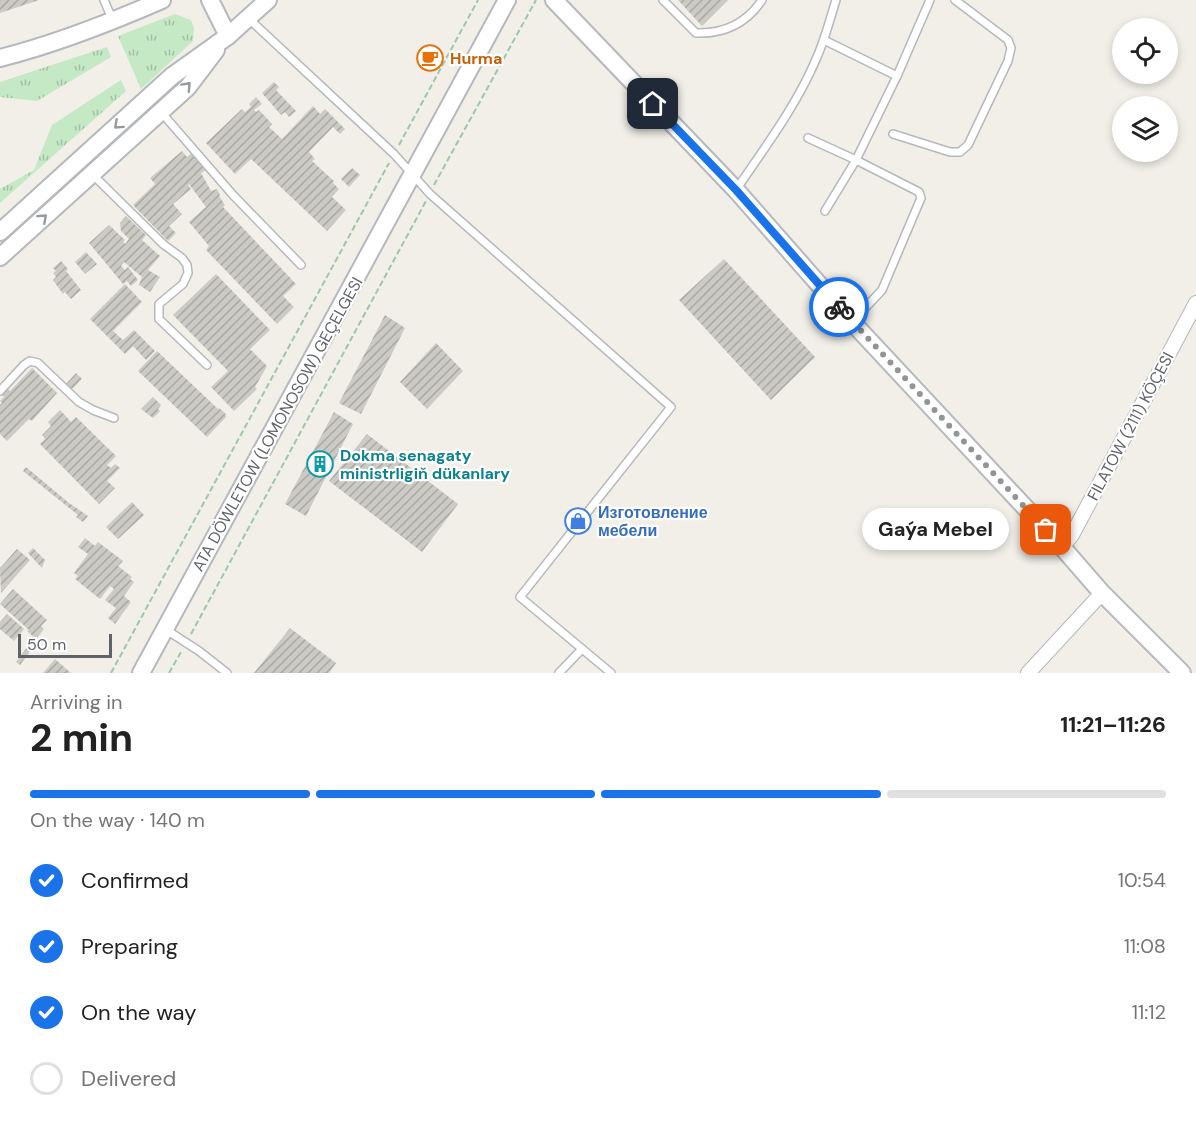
<!DOCTYPE html>
<meta charset="utf-8">
<style>
body{margin:0;font-family:"DM Sans",sans-serif;background:#f2f2f2;color:#222;height:100vh;display:flex;flex-direction:column;font-size:22px;white-space:nowrap}
*{box-sizing:border-box;margin:0}
p{font-size:20px;color:#767676}
.icon{flex:none;width:33px;height:33px;fill:none;stroke:currentColor;stroke-width:2;stroke-linecap:round;stroke-linejoin:round}
.map{position:relative;height:673px;overflow:hidden}
.panel{display:flex;flex-direction:column;background:#fff;flex:1}
.panel>*{flex:none}
.fabs{position:absolute;left:1112px;top:18px;display:grid;gap:12px}
.fabs a{display:grid;place-items:center;width:66px;height:66px;border-radius:50%;background:#fff;box-shadow:0 3px 9px #0003;font-size:30px}
.scale{position:absolute;left:18px;bottom:15px;width:94px;box-sizing:border-box;padding-left:6px;border:3px solid #5f6368;border-top:0;font-size:16px;line-height:21px;white-space:nowrap;color:#5f6368;-webkit-text-stroke:4px #fff;paint-order:stroke}
.pin{position:absolute;display:grid;place-items:center;width:51px;height:51px;color:#fff;margin:-26px;border-radius:12px;box-shadow:0 3px 9px #0006}
.courier{position:absolute;display:grid;place-items:center;width:60px;height:60px;margin:-30px;border:4px solid #1a73e8;border-radius:50%;background:#fff;color:#222;box-shadow:0 2px 8px #0007}
.bubble{position:absolute;height:42px;border-radius:21px;background:#fff;box-shadow:0 3px 9px #0003;font-size:20px;font-weight:700;line-height:42px;text-align:center}
.headline em{font-style:normal;font-weight:700}
.headline div{display:flex;flex-direction:column-reverse}
.headline{display:flex;align-items:center;justify-content:space-between;height:102px;padding:0 30px}
h1{font-size:39px;font-weight:700;line-height:45px}
.bar{display:grid;grid-template-columns:repeat(4,1fr);gap:9px 6px;align-content:center;height:72px;padding:0 30px}
.bar i{height:8px;border-radius:4px;background:#e0e0e0}
.bar .on{background:#1a73e8}
.bar p{grid-column:span 4}
ol{padding:0 30px;list-style:none}
li{display:flex;align-items:center;gap:18px;height:66px}
li p{margin-inline-start:auto}
li .icon{padding:6px;border-radius:50%;background:#1a73e8;color:#fff;stroke-width:4}
li:last-child{color:#767676}
li i{width:33px;height:33px;border:3px solid #e0e0e0;border-radius:50%}
.map>svg:first-child{display:block}
.grass{fill:url(#grass-tufts)}
.building{fill:url(#building-hatch)}
.lines{fill:none;stroke-linecap:round;stroke-linejoin:round}
.service-casing{stroke:#b5b8bc;stroke-width:10}
.minor-casing{stroke:#b5b8bc;stroke-width:16}
.tertiary-casing{stroke:#b5b8bc;stroke-width:20}
.path{stroke:#9cc7a9;stroke-width:2;stroke-dasharray:6 3;stroke-linecap:butt}
.service{stroke:#fff;stroke-width:7}
.minor{stroke:#fff;stroke-width:14}
.tertiary{stroke:#fff;stroke-width:16}
.oneway{stroke:#979a9d}
.done{stroke:#929495;stroke-width:6;stroke-dasharray:0 10.8}
.route{stroke:#1a73e8;stroke-width:8}
.labels{text-anchor:middle;stroke-width:4.5;stroke-linejoin:round;paint-order:stroke}
.food-label{font-size:16px;font-weight:bold;fill:#c56008;stroke:#fff;text-anchor:start}
.street-label{font-size:16px;fill:#5f6368;stroke:#fff}
.culture-label{font-size:16px;font-weight:bold;fill:#0d838f;stroke:#fff;text-anchor:start}
.shop-label{font-size:16px;font-weight:bold;fill:#366cbe;stroke:#fff;text-anchor:start}
</style>
<div class="map">
<svg width="1196" height="673" viewBox="0 0 1196 673">
<defs>
<pattern id="grass-tufts" width="24" height="20" patternUnits="userSpaceOnUse" patternTransform="scale(1.5)"><rect width="24" height="20" fill="#c5e8c5"/><path d="M3 7l-1-3M5 7V3M7 7l1-3M15 17l-1-3M17 17v-4M19 17l1-3" fill="none" stroke="#a3c0a4"/></pattern>
<pattern id="building-hatch" width="6" height="6" patternUnits="userSpaceOnUse" patternTransform="scale(1.5)"><rect width="6" height="6" fill="#cccac5"/><path d="M-1 1l2-2M0 6l6-6M5 7l2-2" fill="none" stroke="#a9a8a4"/></pattern>
</defs>
<rect width="100%" height="100%" fill="#f1efe8"/>
<g class="grass">
<polygon points="175,14 191,20 194,28 193,41 141,89 118,36"/>
<polygon points="107,47 111,57 37,101 0,97 0,82"/>
<polygon points="121,80 126,91 0,203 0,189 34,170 52,125"/>
</g>
<g class="building">
<polygon points="0,0 39,0 0,13"/>
<polygon points="678,0 728,0 702,26"/>
<polygon points="274,82 279,87 276,90 296,111 289,117 285,112 281,115 262,93"/>
<polygon points="256,97 262,104 254,110 256,112 259,110 272,124 269,127 282,139 313,106 320,114 325,109 345,129 340,134 333,127 309,152 315,159 312,161 334,181 333,183 339,189 332,197 346,210 327,231 251,159 235,174 206,143 242,109 245,112 251,107 249,104"/>
<polygon points="182,151 187,157 192,153 206,170 201,173 211,191 217,189 220,195 219,196 225,205 223,207 296,284 283,296 294,307 277,324 206,250 209,246 189,222 206,207 189,184 188,185 191,189 173,204 182,214 169,226 176,233 168,241 133,205 155,184 150,178"/>
<polygon points="352,168 360,175 349,187 341,179"/>
<polygon points="126,216 146,235 142,240 160,256 148,270 160,277 150,292 139,285 142,277 124,262 121,266 125,270 128,267 138,280 131,286 127,281 123,284 89,243 109,225 125,240 123,242 125,244 129,239 121,231 120,223"/>
<polygon points="86,252 97,264 85,274 75,262"/>
<polygon points="724,259 815,357 771,400 679,300"/>
<polygon points="61,261 68,269 66,271 81,290 71,299 65,292 63,294 53,280 56,277 53,273 56,271 53,268"/>
<polygon points="216,274 270,330 250,349 267,366 255,387 257,389 234,411 211,387 228,371 173,315"/>
<polygon points="125,284 142,302 113,331 123,340 134,330 155,351 146,360 133,346 125,354 90,319"/>
<polygon points="385,315 405,328 361,414 339,403"/>
<polygon points="436,343 463,371 427,409 400,382"/>
<polygon points="157,351 218,409 219,408 225,413 226,417 207,437 138,371"/>
<polygon points="32,368 57,393 32,421 29,419 7,441 0,434 0,405 2,403 0,401 4,397 2,395 8,389 10,391"/>
<polygon points="76,373 82,379 72,389 66,384"/>
<polygon points="153,397 161,405 158,409 160,411 153,418 141,409"/>
<polygon points="60,410 71,422 76,417 116,456 107,465 111,468 115,464 120,468 107,481 115,488 99,504 40,444 45,439 42,435 51,426 48,422"/>
<polygon points="334,412 353,424 306,516 285,504"/>
<polygon points="367,434 458,504 422,552 329,481"/>
<polygon points="26,467 69,503 88,516 83,522 76,517 78,515 23,471"/>
<polygon points="132,502 144,515 118,539 106,527"/>
<polygon points="85,538 95,546 98,542 123,561 118,566 132,577 130,579 134,582 124,596 131,602 115,624 108,618 116,608 105,600 114,589 110,586 100,599 75,579 78,576 74,573 88,554 78,547"/>
<polygon points="33,548 45,560 42,568 28,553"/>
<polygon points="17,549 30,560 1,593 0,568"/>
<polygon points="13,589 47,620 41,626 44,629 36,639 27,631 29,630 0,604"/>
<polygon points="7,614 24,629 14,641 0,629 0,622"/>
<polygon points="290,628 336,663 329,673 254,673"/>
<polygon points="28,646 32,649 20,665 16,662"/>
<polygon points="55,659 71,673 43,673"/>
</g>
<g class="lines">
<g class="service-casing">
<g id="service">
<polyline points="104,0 113,21"/>
<path d="M663 0 696 33C724 34 746 24 762 0"/>
<polyline points="249,19 394,154 430,194 671,407 520,597 611,673"/>
<polyline points="824,40 897,76 930,0"/>
<polyline points="161,112 233,195 301,265"/>
<polyline points="893,134 950,152 960,152 968,145 1008,61 1011,48 1008,40 955,0"/>
<polyline points="808,138 856,160 919,192 921,198 882,290 852,322"/>
<polyline points="92,174 163,244 182,258 187,265 188,273 183,284 159,304 159,319 207,365"/>
<path d="M736 190C765 147 797 105 817 57 825 39 830 19 836 0"/>
<polyline points="825,211 856,160 897,76"/>
<polyline points="0,391 24,365 30,361 38,363 79,402 93,410 114,418"/>
<polyline points="165,629 199,651 227,673"/>
<polyline points="559,673 582,649"/>
</g>
</g>
<g class="minor-casing">
<g id="minor">
<polyline points="1062,547 1072,535 1196,303"/>
<polyline points="1028,673 1102,593"/>
</g>
</g>
<g class="tertiary-casing">
<g id="tertiary">
<polyline points="210,0 228,36"/>
<polyline points="554,0 736,190 852,322 1062,547 1102,593 1182,673"/>
<path d="M0 58C56 44 109 23 162 0"/>
<polyline points="0,232 172,76 228,36 268,0"/>
<polyline points="0,257 188,87 216,50"/>
<polyline points="141,673 507,0"/>
</g>
</g>
<g class="path">
<polyline points="399,145 478,0"/>
<polyline points="434,185 536,0"/>
<polyline points="191,634 426,201"/>
<polyline points="111,673 389,163"/>
<polyline points="169,673 181,652"/>
</g>
<use href="#service" class="service"/>
<use href="#minor" class="minor"/>
<use href="#tertiary" class="tertiary"/>
</g>
<defs><path id="oneway-chevron" d="M-2-3.5L2.5 0L-2 3.5" fill="none" stroke-width="1.6" stroke-linecap="round" stroke-linejoin="round" transform="scale(1.5)"/></defs>
<g class="oneway">
<use href="#oneway-chevron" transform="translate(187 86) rotate(-47)"/>
<use href="#oneway-chevron" transform="translate(118 125) rotate(138)"/>
<use href="#oneway-chevron" transform="translate(43 218) rotate(-42)"/>
</g>
<g class="lines">
<polyline class="done" points="839,307 1046,530"/>
<polyline class="route" points="653,104 736,190 839,307"/>
</g>
<defs>
<g id="cafe-ring" transform="scale(1.35)"><circle r="9.5" fill="#fff" stroke="#e8710a" stroke-width="1.5"/><path d="M-5.5-4.5H6V0H3Q3 3.5 0 3.5H-2.5Q-5.5 3.5-5.5 0ZM3-3.2v2h1.7v-2ZM-6 4.5H4V6H-6Z" fill="#e8710a"/></g>
<g id="building-ring" transform="scale(1.35)"><circle r="9.5" fill="#fff" stroke="#0f9aa8" stroke-width="1.5"/><path d="M-4-6H4V6H1V3H-1V6H-4ZM-2.5-4.3h1.7v1.8h-1.7ZM.8-4.3h1.7v1.8H.8ZM-2.5-1h1.7V.8h-1.7ZM.8-1h1.7V.8H.8Z" fill="#0f9aa8"/></g>
<g id="shop-ring" transform="scale(1.35)"><circle r="9.5" fill="#fff" stroke="#3f7fe0" stroke-width="1.5"/><path d="M-5-2.5h2.3a2.7 3.5 0 0 1 5.4 0H5L5.5 6h-11ZM-1.5-2.5h3a1.5 2.3 0 0 0-3 0Z" fill="#3f7fe0"/></g>
</defs>
<g fill-rule="evenodd">
<use href="#cafe-ring" x="430" y="58"/>
<use href="#building-ring" x="320" y="464"/>
<use href="#shop-ring" x="578" y="521"/>
</g>
<g class="labels">
<g class="food-label">
<text x="450" y="64">Hurma</text>
</g>
<g class="street-label">
<text transform="translate(277 424) rotate(-61)" y="6">ATA DÖWLETOW (LOMONOSOW) GEÇELGESI</text>
<text transform="translate(1130 426) rotate(-62)" y="6">FILATOW (2111) KÖÇESI</text>
</g>
<g class="culture-label">
<text x="340" y="461">Dokma senagaty<tspan x="340" dy="18">ministrligiň dükanlary</tspan></text>
</g>
<g class="shop-label">
<text x="598" y="518">Изготовление<tspan x="598" dy="18">мебели</tspan></text>
</g>
</g>
</svg>
<div class="fabs">
<a><svg class="icon" aria-label="locate" viewBox="0 0 24 24"><circle cx="12" cy="12" r="6"/><path d="M12 2v4M12 18v4M2 12h4M18 12h4"/></svg></a>
<a><svg class="icon" aria-label="layers" viewBox="0 0 24 24"><path d="M12 4l9 5-9 5-9-5zM3 14l9 5 9-5"/></svg></a>
</div>
<div class="scale">50 m</div>
<div class="pin" style="left:1046px;top:530px;background:#ea580c"><svg class="icon" aria-label="bag" viewBox="0 0 24 24"><path d="M5 8h14l-1 12H6zM9 8a3 3 0 0 1 6 0"/></svg></div>
<div class="pin" style="left:653px;top:104px;background:#1f2937"><svg class="icon" aria-label="home" viewBox="0 0 24 24"><path d="M3 11l9-7 9 7M6 9v11h12V9"/></svg></div>
<div class="courier" style="left:839px;top:307px"><svg class="icon" aria-label="bike" viewBox="0 0 24 24"><circle cx="6" cy="16" r="4"/><circle cx="18" cy="16" r="4"/><path d="M6 16l4-8h5l3 8M10 8l3 8H6M13 5h3"/></svg></div>
<div class="bubble" style="left:862px;top:508px;width:147px">Gaýa Mebel</div>
</div>
<section class="panel">
<div class="headline"><div><h1>2 min</h1><p>Arriving in</p></div><em>11:21–11:26</em></div>
<div class="bar"><i class="on"></i><i class="on"></i><i class="on"></i><i></i><p>On the way · 140 m</p></div>
<ol>
<li><svg class="icon" aria-label="check" viewBox="0 0 24 24"><path d="M5 12l5 5 9-10"/></svg>Confirmed<p>10:54</p></li>
<li><svg class="icon" aria-label="check" viewBox="0 0 24 24"><path d="M5 12l5 5 9-10"/></svg>Preparing<p>11:08</p></li>
<li><svg class="icon" aria-label="check" viewBox="0 0 24 24"><path d="M5 12l5 5 9-10"/></svg>On the way<p>11:12</p></li>
<li><i></i>Delivered</li>
</ol>
</section>
